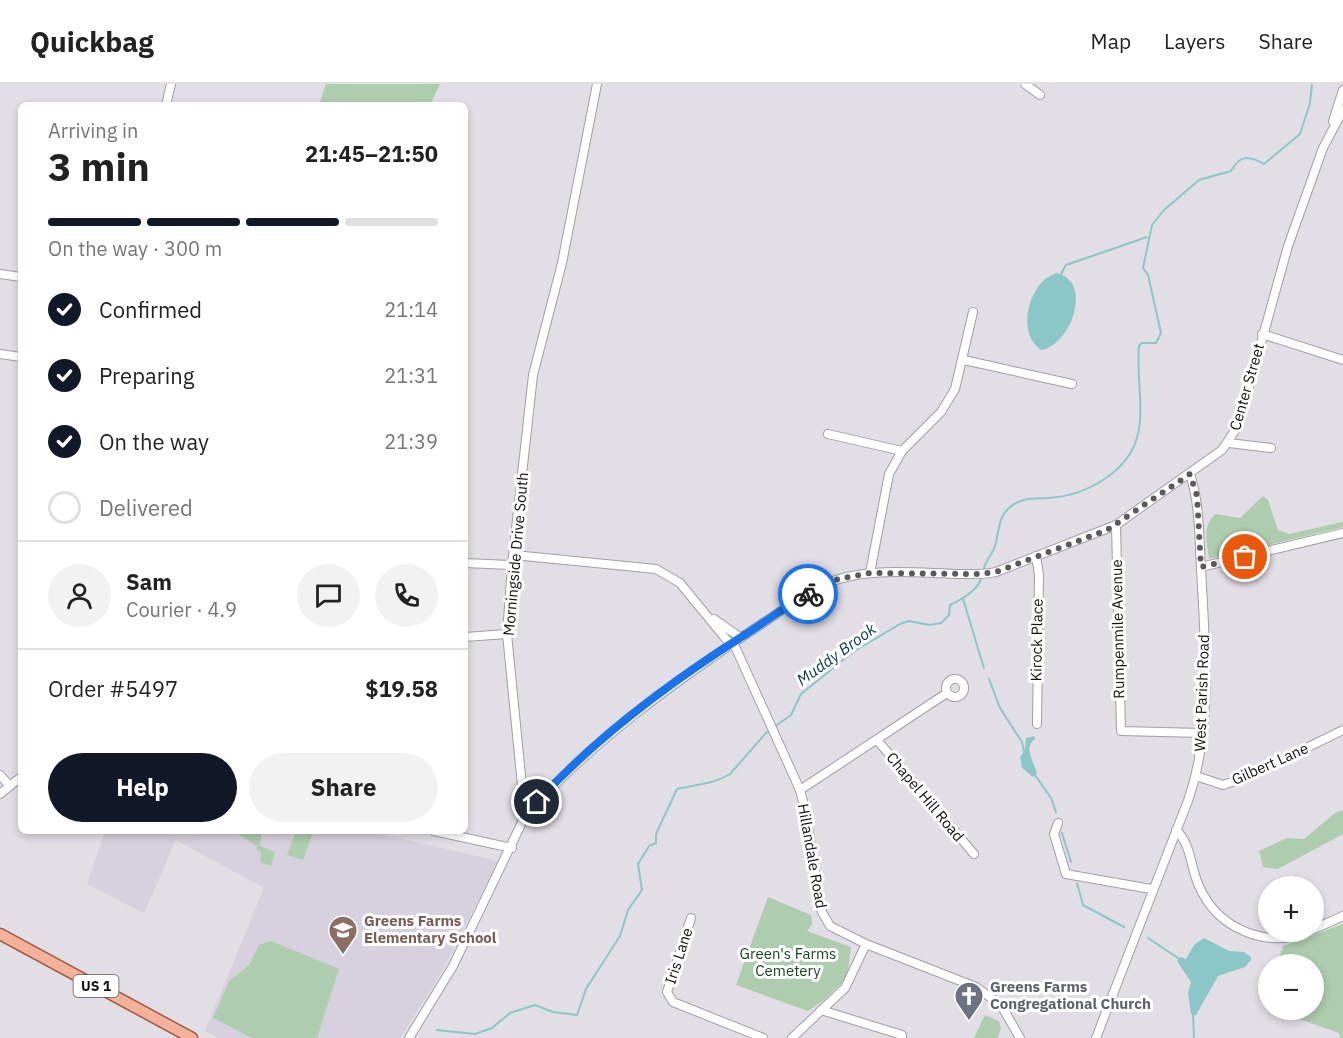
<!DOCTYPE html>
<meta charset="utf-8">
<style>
body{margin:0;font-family:"IBM Plex Sans",sans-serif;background:#f2f2f2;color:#222;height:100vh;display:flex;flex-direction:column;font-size:22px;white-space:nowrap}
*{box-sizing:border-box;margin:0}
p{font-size:20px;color:#767676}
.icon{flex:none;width:33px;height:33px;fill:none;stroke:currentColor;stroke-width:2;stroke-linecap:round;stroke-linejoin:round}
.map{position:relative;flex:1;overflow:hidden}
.side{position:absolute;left:18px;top:18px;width:450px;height:732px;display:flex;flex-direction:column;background:#fff;border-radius:9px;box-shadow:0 3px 9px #0003}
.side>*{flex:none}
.tools{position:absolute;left:1258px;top:792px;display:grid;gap:12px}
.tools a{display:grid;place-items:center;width:66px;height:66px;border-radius:50%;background:#fff;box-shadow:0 3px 9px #0003;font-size:30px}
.pin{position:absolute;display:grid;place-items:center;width:51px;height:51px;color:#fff;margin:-26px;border:3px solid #fff;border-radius:50%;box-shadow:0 2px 6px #0007}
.courier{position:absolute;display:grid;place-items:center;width:60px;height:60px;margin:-30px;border:4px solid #1a73e8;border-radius:50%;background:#fff;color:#222;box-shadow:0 2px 8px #0007}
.head em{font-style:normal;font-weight:700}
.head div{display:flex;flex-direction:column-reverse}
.head{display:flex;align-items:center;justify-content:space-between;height:102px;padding:0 30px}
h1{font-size:39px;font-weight:700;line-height:45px}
.bar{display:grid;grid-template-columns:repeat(4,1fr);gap:9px 6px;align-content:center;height:72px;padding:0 30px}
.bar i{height:8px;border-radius:4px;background:#e0e0e0}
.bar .selected{background:#111827}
.bar p{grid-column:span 4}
.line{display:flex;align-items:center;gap:15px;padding:0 30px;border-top:2px solid #e0e0e0}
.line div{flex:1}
.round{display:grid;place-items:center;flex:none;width:63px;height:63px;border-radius:32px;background:#f2f2f2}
ol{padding:0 30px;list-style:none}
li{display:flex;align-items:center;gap:18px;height:66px}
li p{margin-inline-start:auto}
li .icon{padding:6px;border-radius:50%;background:#111827;color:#fff;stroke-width:4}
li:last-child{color:#767676}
li i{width:33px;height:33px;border:3px solid #e0e0e0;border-radius:50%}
.action{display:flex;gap:12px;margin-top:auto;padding:12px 30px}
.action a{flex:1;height:69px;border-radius:36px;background:#111827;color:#fff;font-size:24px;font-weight:700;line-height:69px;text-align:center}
.action a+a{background:#f2f2f2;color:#222}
header{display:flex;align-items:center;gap:36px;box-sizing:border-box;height:84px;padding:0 30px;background:#fff;border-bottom:2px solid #e0e0e0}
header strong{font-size:28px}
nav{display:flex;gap:33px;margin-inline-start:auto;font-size:21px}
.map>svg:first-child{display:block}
.built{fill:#d7d1df}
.green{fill:#aeccae}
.water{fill:#8bc7c7}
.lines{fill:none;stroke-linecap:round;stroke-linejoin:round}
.stream{stroke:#8bc7c7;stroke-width:2}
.minor-casing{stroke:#a19ea5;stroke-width:10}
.major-casing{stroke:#9f573f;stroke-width:13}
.minor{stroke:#fff;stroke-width:8}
.major{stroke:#f3b19a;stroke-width:10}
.done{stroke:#5a595c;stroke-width:6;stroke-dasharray:0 10.8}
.route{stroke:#1a73e8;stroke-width:8}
.labels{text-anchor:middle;stroke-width:6;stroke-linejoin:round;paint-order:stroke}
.shield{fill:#fff;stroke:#59585a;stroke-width:1.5}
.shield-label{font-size:14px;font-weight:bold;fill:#121113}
.street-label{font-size:15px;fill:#121113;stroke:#fff}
.education-label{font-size:15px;font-weight:bold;fill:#785e54;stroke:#fff;text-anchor:start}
.park-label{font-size:15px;fill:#15471a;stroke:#fff}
.worship-label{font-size:15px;font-weight:bold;fill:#5b616d;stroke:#fff;text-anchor:start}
.water-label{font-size:16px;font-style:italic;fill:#003c3c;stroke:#fff}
</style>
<header>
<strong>Quickbag</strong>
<nav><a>Map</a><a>Layers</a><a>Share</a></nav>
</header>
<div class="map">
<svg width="1343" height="954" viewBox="0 0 1343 954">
<rect width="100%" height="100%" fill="#e1dee5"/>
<polygon class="built" points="105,747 368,747 498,777 439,893 400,954 218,954 205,947 264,804 176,756 144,829 87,800"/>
<g class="green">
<polygon points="326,0 440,0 430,21 319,21"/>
<path d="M1263 412 1268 416 1278 446 1289 450 1343 438V443L1209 475C1207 459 1202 443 1215 430L1240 434Z"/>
<polygon points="1343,726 1343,750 1278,785 1263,783 1259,767 1287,754 1304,755 1335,729"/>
<polygon points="233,747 262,747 260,762 275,768 271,782 260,778 261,769 257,766 257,762"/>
<polygon points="296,747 313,748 303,776 287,771"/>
<polygon points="768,813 811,831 812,840 807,847 851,863 847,894 824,916 808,927 736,901"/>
<polygon points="1343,840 1343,954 1340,954 1339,949 1291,932 1287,926 1314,926 1314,880 1277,880 1283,862"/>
<polygon points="271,857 339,885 317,954 252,954 213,934 229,897 249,881 259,861"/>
<polygon points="985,931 999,937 1001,944 998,954 974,954"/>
</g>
<g class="water">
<path d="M1056 189C1094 196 1071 262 1041 266 1019 251 1026 214 1043 197 1046 194 1052 191 1056 189Z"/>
<path d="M1034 652 1035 655C1023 663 1034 678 1037 690L1033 693 1022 684 1020 673 1025 666 1026 654Z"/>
<polygon points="1204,854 1229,867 1244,868 1251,873 1251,876 1245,883 1218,892 1196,931 1191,930 1188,908 1191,898 1177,877 1181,873 1186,875 1194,861"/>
</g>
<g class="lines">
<g class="stream">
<polyline points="1061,190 1066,181 1147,153"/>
<path d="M983 487C985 477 992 471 995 462 999 449 998 433 1009 424 1021 413 1033 415 1048 414 1084 412 1126 390 1137 354 1145 325 1136 292 1139 262L1142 259H1156L1161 249 1148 191 1143 184 1152 141 1164 126 1199 96 1231 87C1240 71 1248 71 1264 80L1300 50 1310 19 1312 0"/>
<polyline points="963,515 984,584"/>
<polyline points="989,595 1000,624 1022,658 1024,667"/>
<polyline points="1035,691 1051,714 1056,728"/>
<polyline points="1062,749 1071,778"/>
<polyline points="1077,799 1083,821 1124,843"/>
<polyline points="1148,854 1181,876"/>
<polyline points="1193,930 1194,954"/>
<path d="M437 946 475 950 492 944 510 929 535 921 553 928 577 931 586 905 620 852 628 826 642 806 638 780 649 762 656 759V750L677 705C695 701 714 700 730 690L766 649 791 631 801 610 853 568 900 540 909 537 930 541 941 539 949 531 950 521C962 515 979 506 982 492"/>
</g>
<g class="minor-casing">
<g id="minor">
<polyline points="1025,0 1040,11"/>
<polyline points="166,21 171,0"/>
<polyline points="1333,37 1343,6"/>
<polyline points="0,190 21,193"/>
<polyline points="1262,250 1343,276"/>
<polyline points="0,270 21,273"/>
<polyline points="964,276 1072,300"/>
<polyline points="828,350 902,367 941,328 955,305 973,228"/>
<polyline points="1229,359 1271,364"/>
<polyline points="1116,441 1121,647 1202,649"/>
<polyline points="514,471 656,485 680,499 730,560"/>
<polyline points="1036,472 1039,491 1037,640"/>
<polyline points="465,479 512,481"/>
<polyline points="1201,483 1343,449"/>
<polyline points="870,489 889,390 902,367"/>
<polyline points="714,535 741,554"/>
<polyline points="465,553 507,550"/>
<polyline points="733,558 800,706 806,729 819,816 822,828 830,842 866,860 976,903 1001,921 1020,954"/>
<circle cx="955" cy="604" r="9"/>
<polyline points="877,656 974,770"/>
<polyline points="0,691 10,702"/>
<polyline points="1196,692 1223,701 1249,692 1343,646"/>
<polyline points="800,706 947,609"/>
<polyline points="0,710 21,693"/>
<path d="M525 732C593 656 673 599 757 543 782 527 809 504 839 495 876 484 918 489 956 490 970 490 983 491 996 488L1116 441 1222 366 1238 342 1288 162 1323 64 1343 26"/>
<polyline points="1058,739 1054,750 1066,790 1151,805"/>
<path d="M1176 746C1192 761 1190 783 1199 802 1217 844 1265 865 1308 848"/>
<polyline points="434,747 512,764"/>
<polyline points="691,834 667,908 673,918 763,954"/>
<polyline points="1314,845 1343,832"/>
<polyline points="821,926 902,951 902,954"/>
<polyline points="409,954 453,882 525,732 507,550 512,481 533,291 562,179 597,0"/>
<polyline points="792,954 845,904 866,860"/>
<path d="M1096 954 1189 714C1213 642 1205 560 1201 485 1199 452 1200 421 1190 390"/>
</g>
</g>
<g class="major-casing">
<polyline id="major" points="0,850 192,954"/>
</g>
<use href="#minor" class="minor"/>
<use href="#major" class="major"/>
</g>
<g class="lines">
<polyline class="done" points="808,510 838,495 870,489 978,490 996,488 1107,446 1190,390 1197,412 1201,483 1245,473"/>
<path class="route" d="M537 718C596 653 669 599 743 552 765 538 786 522 808 510"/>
</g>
<defs>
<g id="school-pin" transform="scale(1.5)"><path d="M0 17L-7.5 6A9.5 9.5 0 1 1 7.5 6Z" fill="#8d6e63" stroke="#fff"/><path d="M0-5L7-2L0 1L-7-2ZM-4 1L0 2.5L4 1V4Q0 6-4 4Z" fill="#fff"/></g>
<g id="church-pin" transform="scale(1.5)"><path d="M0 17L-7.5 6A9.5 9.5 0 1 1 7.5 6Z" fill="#6b7280" stroke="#fff"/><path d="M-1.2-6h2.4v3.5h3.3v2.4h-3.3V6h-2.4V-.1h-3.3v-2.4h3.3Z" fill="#fff"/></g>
</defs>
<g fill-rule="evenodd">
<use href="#school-pin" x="343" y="846"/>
<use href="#church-pin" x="969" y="912"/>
</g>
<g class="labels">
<rect class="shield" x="73.5" y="891" width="45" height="22" rx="4.5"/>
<g class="shield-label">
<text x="96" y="907">US 1</text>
</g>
<g class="street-label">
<text transform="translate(1247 303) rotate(-74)" y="5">Center Street</text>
<text transform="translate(516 470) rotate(-85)" y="5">Morningside Drive South</text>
<text transform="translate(1118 545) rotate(-91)" y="5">Rumpenmile Avenue</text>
<text transform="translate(1037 556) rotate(-89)" y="5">Kirock Place</text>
<text transform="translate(1202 609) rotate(-88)" y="5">West Parish Road</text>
<text transform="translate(1270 680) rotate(-24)" y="5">Gilbert Lane</text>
<text transform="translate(925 713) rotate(50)" y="5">Chapel Hill Road</text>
<text transform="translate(812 772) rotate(80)" y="5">Hillandale Road</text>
<text transform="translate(679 872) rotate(-72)" y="5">Iris Lane</text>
</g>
<g class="education-label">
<text x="364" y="842">Greens Farms<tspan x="364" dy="17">Elementary School</tspan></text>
</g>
<g class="park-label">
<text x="788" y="875">Green's Farms<tspan x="788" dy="17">Cemetery</tspan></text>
</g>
<g class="worship-label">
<text x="990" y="908">Greens Farms<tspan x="990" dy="17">Congregational Church</tspan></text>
</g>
<g class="water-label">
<text transform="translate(836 570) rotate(-36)" y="6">Muddy Brook</text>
</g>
</g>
</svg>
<div class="tools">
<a>+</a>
<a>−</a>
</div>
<div class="pin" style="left:1245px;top:473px;background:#ea580c"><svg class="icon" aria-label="bag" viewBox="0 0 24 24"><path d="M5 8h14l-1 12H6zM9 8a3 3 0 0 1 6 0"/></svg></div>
<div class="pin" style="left:537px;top:718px;background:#1f2937"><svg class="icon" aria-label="home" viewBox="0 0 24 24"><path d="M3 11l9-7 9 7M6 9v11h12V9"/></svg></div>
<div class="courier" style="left:808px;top:510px"><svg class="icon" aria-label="bike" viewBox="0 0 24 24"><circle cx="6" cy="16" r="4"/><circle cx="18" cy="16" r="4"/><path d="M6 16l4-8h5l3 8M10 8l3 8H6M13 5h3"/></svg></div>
<section class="side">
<div class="head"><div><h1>3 min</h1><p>Arriving in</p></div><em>21:45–21:50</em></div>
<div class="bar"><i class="selected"></i><i class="selected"></i><i class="selected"></i><i></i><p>On the way · 300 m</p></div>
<ol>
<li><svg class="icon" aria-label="check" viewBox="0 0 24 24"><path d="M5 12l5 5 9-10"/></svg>Confirmed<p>21:14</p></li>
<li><svg class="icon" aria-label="check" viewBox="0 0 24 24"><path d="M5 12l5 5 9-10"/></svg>Preparing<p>21:31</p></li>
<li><svg class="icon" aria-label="check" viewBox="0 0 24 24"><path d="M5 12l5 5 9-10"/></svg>On the way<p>21:39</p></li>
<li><i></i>Delivered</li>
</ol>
<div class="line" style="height:108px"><a class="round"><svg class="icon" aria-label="person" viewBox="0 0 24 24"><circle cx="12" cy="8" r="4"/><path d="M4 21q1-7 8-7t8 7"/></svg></a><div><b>Sam</b><p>Courier · 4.9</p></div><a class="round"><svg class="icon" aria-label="chat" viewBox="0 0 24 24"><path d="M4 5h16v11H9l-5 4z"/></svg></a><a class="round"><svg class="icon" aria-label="phone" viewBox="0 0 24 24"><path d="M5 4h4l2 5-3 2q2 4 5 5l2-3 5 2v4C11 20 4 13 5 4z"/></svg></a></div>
<div class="line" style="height:78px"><div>Order #5497</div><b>$19.58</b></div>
<div class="action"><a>Help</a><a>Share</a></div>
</section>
</div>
